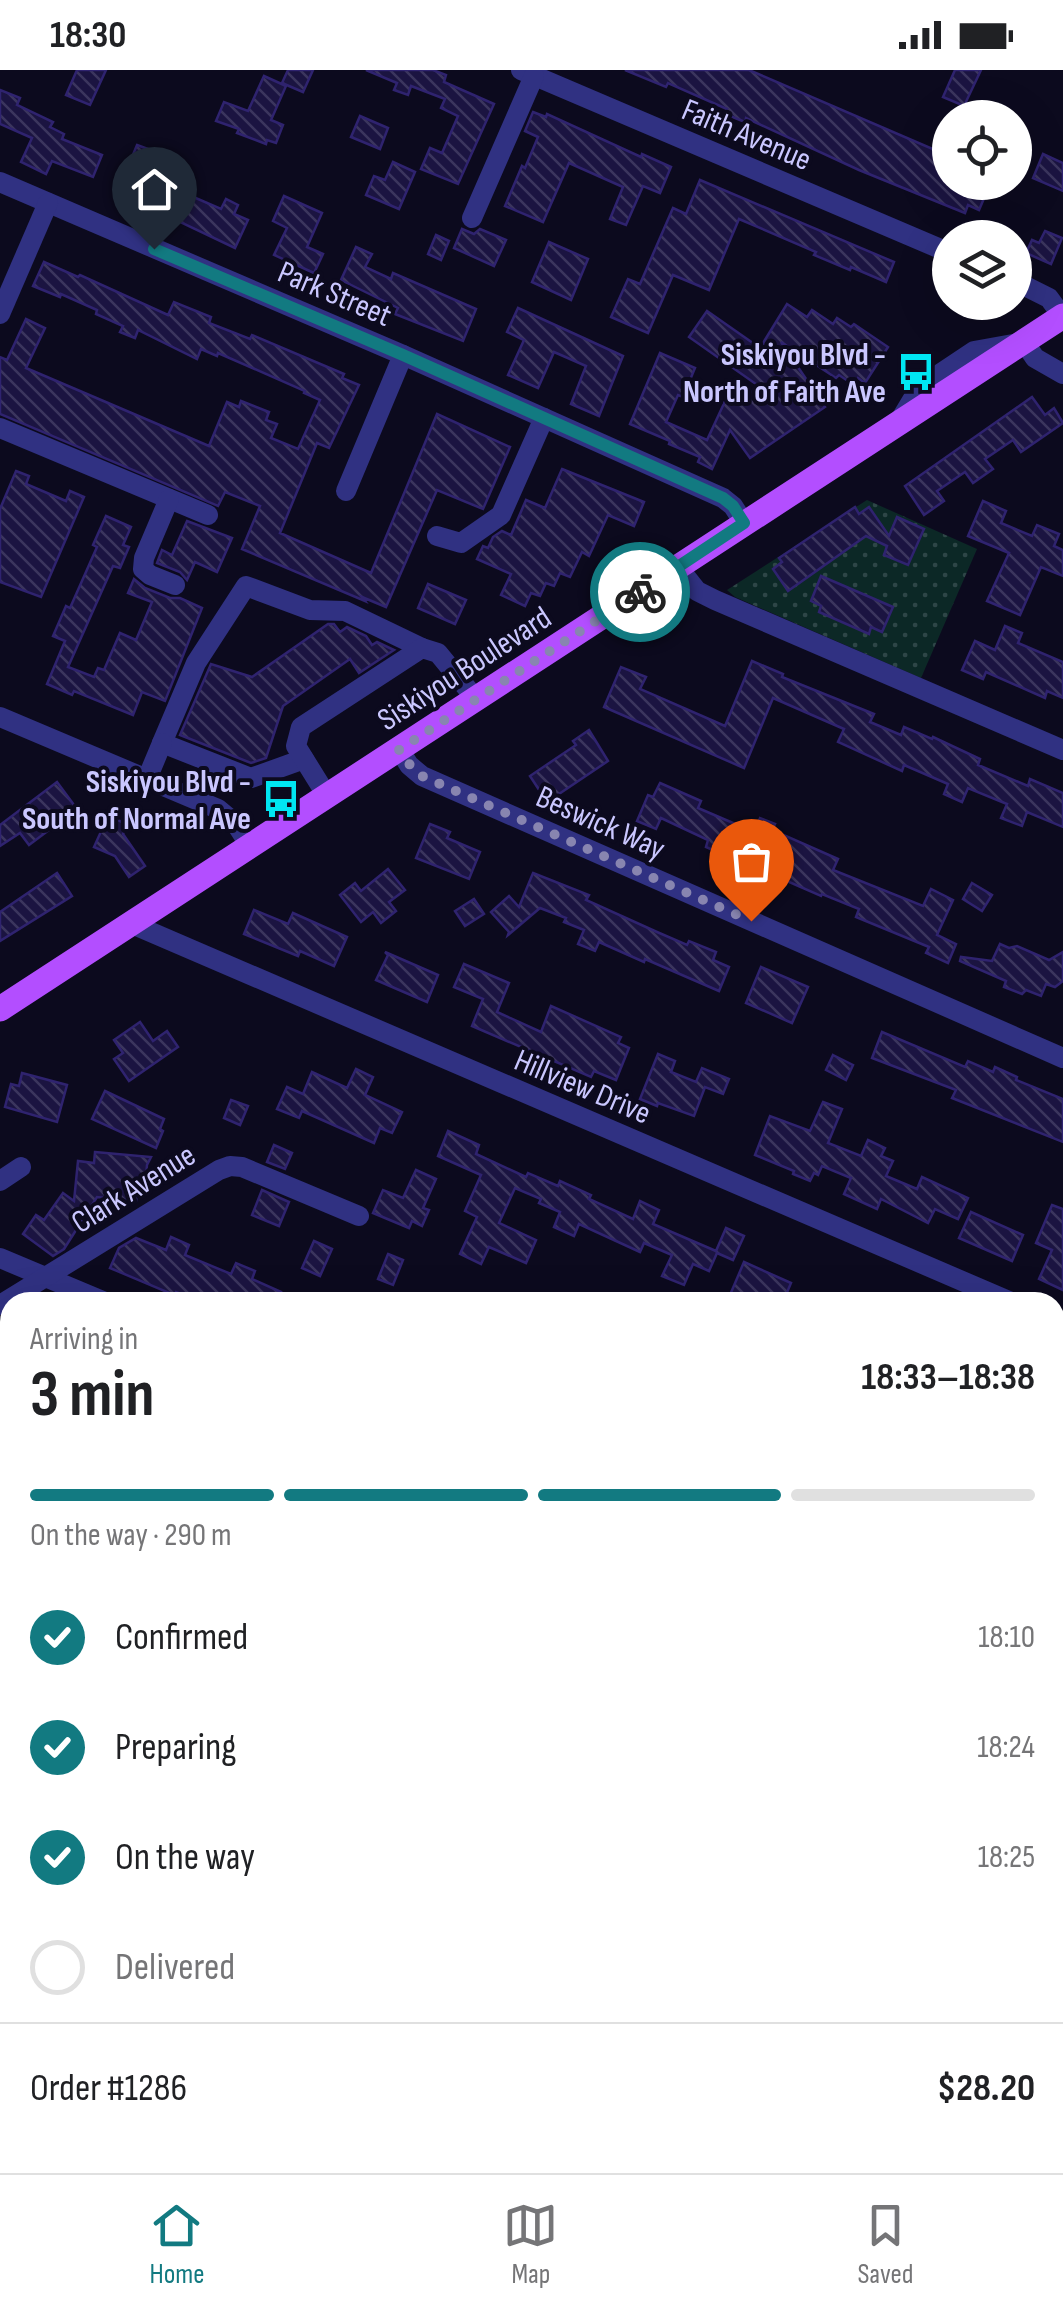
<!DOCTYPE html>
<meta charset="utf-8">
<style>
body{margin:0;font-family:"Sofia Sans Condensed",sans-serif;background:#f2f2f2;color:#202124;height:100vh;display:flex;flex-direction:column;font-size:38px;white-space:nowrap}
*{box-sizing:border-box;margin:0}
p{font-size:32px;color:#757577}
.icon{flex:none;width:55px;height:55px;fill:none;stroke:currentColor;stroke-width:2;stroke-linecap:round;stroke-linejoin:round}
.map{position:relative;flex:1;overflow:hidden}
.details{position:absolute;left:0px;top:1222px;width:1065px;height:882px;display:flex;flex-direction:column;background:#fff;border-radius:30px 30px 0 0;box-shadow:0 10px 40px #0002}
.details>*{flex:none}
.buttons{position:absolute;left:932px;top:30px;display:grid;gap:20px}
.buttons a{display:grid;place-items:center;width:100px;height:100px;border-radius:50%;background:#fff;box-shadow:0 10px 40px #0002;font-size:50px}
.pin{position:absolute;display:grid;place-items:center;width:85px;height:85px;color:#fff;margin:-102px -42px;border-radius:50% 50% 50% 0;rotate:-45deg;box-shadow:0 0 10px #0007}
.pin .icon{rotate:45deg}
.courier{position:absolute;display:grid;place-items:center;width:100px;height:100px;margin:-50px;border:8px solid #127a81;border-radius:50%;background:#fff;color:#222;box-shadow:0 2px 12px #0007}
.headline em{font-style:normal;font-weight:700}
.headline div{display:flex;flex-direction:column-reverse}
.headline{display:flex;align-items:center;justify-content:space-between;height:170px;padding:0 30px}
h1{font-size:65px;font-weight:700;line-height:75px}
.bar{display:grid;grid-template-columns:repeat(4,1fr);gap:15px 10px;align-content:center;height:120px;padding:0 30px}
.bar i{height:12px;border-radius:8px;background:#e0e0e0}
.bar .current{background:#127a81}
.bar p{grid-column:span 4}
.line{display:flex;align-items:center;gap:25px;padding:0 30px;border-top:2px solid #e0e0e0}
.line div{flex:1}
ol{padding:0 30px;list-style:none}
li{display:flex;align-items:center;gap:30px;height:110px}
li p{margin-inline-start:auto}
li .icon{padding:10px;border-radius:50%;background:#127a81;color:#fff;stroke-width:4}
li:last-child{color:#757577}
li i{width:55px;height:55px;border:5px solid #e0e0e0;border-radius:50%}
.status{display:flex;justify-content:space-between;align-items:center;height:70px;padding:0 50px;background:#fff;direction:ltr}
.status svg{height:28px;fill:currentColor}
.menu{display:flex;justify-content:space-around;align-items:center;height:140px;border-top:2px solid #e0e0e0;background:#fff;font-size:28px;color:#757577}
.menu a{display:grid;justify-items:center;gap:5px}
.menu .current{color:#127a81}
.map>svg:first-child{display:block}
.green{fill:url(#green-dots)}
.forest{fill:url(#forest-firs)}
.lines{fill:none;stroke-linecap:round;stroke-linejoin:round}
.stream{stroke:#041b3d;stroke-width:5}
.building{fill:url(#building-back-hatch);stroke:#2f236f;stroke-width:2.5}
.minor{stroke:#303182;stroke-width:20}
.major{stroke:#b34eff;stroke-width:25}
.done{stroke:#8885b0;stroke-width:10;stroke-dasharray:0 18}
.route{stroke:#127a81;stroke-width:12}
.labels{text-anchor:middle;stroke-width:8;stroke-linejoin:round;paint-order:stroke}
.street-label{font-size:32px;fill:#cac7ff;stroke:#0c0a1e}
.poi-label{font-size:32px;font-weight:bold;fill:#cac7ff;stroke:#0c0a1e;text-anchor:end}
</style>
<div class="status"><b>18:30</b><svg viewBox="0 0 49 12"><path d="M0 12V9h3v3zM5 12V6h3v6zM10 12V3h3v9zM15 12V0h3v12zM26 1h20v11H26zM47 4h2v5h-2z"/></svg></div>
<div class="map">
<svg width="1063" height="2103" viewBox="0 0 1063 2103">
<defs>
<pattern id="green-dots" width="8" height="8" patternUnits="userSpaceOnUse" patternTransform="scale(2.5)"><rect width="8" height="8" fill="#0c2826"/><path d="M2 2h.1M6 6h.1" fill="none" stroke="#2e4647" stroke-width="1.8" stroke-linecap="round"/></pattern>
<pattern id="forest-firs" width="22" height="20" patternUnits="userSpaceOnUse" patternTransform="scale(2.5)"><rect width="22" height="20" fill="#0c2826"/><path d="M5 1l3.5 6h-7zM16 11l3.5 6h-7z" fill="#2e4647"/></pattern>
<pattern id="building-back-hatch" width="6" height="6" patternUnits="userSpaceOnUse" patternTransform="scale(2.5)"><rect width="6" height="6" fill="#1b1441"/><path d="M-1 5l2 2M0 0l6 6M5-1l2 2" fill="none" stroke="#3b355e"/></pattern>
</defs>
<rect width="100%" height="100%" fill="#0c0a1e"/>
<polygon class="green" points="867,430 977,479 921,608 735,527 727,520"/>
<g class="forest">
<polygon points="0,1552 10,1556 10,1596 0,1592"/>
<polygon points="1063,2018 1063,2103 1027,2103 1030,2095 1055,2095 1055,2037"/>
</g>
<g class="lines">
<g class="stream">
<polyline points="7,1590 10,1591"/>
<polyline points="1057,2038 1063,2038"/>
</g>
</g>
<g class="building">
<polygon points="77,0 106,0 90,35 66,25"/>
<polygon points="288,0 313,0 303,22 282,13"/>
<polygon points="366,0 433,0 446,5 444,12 494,34 458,114 421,99 430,78 442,83 458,46 441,38 445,29 411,16 408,25 394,20 397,13"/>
<polygon points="625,0 749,0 942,83 940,89 950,93 950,112 991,112 979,140 968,135 965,143 859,100 746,48 745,52 725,44 727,39 668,13 666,17"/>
<polygon points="955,0 981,0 964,36 943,27"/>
<polygon points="264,6 286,16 271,50 283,55 276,73 267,70 266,74 237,63 239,59 216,51 224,32 248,41"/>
<polygon points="0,20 20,28 17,35 53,52 50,57 64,64 62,69 102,85 93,107 52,91 46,104 21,92 32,68 0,54"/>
<polygon points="533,42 546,47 547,44 641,87 642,84 671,97 660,123 643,116 626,155 610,149 623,117 569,93 543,152 505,136 522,96 525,98 538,67 525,61"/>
<polygon points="360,46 388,58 380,79 351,67"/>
<polygon points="137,75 159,83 141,127 119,118"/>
<polygon points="1043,84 1063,93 1063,121 1033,108"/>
<polygon points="393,92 415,102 399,139 366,125 374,106 385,110"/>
<polygon points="700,110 894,192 886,212 851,197 850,200 814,185 816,182 739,149 709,220 673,205 648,263 611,247 628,209 640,214 673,138 686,144"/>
<polygon points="191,126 221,139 226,129 238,135 234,144 248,150 235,178 180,152"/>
<polygon points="284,126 322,143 307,177 323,184 314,203 274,185 287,158 273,151"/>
<polygon points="462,159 474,164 480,159 506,170 494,196 454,178"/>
<polygon points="1045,161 1062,168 1051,194 1026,183 1032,170 1039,173"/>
<polygon points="436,165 449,171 441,190 428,184"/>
<polygon points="549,172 588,189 571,230 532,212"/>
<polygon points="356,177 372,184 365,197 391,209 393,203 476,239 463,271 395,244 398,238 341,210"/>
<polygon points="44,192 78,207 80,205 168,245 174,232 211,247 209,253 250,269 252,265 344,304 342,308 359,315 329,378 317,373 280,463 371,503 437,344 510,377 483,439 437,420 386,537 362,527 365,531 242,479 260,436 225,422 218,436 0,344 0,287 7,290 26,249 45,258 26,298 209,376 227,332 239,337 241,331 269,342 266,350 277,354 271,368 298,379 320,330 304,323 305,321 218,283 217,286 201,279 197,289 138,260 135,268 120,262 123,256 96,244 97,240 61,224 60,227 33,216"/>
<polygon points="787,234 807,247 812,240 833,254 837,248 851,257 854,254 888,277 865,313 858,308 854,315 839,305 836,308 781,272 825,337 750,388 730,360 712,399 698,392 700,387 669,374 670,371 630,354 660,283 695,298 683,327 678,325 666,352 707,370 733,314 759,325 763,319 689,267 707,241 760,278"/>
<polygon points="518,238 623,286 599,346 571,334 586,296 554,282 538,318 508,305 524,270 507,262"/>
<polygon points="1032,327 1045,345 1054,338 1063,353 1021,382 1013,370 985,389 993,399 973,413 965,402 937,421 944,431 924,445 905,416"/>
<polygon points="562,399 644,432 634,456 608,445 589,486 582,482 570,507 560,503 554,516 546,513 540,526 531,523 525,536 501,525 511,504 477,489 483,476 488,478 493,467 502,461 511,465 526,430 545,438"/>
<polygon points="16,401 29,406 26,414 66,431 70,421 84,427 41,527 0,512 0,439"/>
<polygon points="983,431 1006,441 1001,453 1032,466 1037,455 1059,464 1054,476 1063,480 1063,506 1041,497 1020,545 987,531 1009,483 968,466"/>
<polygon points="855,437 859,444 869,437 889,466 897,447 924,459 908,495 884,485 887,476 866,466 788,521 773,499 782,492 779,488"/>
<polygon points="106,446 131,457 123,475 129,477 120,498 113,496 68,597 94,607 98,598 104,600 120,563 136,570 152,532 128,523 134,509 145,518 170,528 180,528 202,538 165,631 142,622 133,645 74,621 72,625 47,614 65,571 53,566 66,536 70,538 97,477 93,475"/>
<polygon points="187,451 232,468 217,502 195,492 187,510 180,502 157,493 162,480 172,485"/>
<polygon points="821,506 893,537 882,562 871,557 869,564 819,542 821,536 811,531"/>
<polygon points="428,514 466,530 455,554 418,538"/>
<polygon points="328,554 334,554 340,562 347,557 366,566 372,575 377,572 394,580 359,603 350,589 283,636 266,688 251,693 180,665 211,594 252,607"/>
<polygon points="1005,556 1022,563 1018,573 1063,592 1063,628 1047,621 1045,628 986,602 983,609 962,600 975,571 995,580"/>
<polygon points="752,591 783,604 782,607 874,644 870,652 901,665 904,657 932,669 933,667 980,689 978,695 1028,716 1030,709 1063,723 1063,757 1027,742 1022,756 1001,748 1007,734 968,718 962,732 944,724 948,714 904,695 902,701 838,672 844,659 773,628 744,698 604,637 621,597 646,607 640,619 725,656"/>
<polygon points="589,660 608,691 547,732 530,706 576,675 573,671"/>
<polygon points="57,712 77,739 29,775 20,763 0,776 0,755"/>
<polygon points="660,713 701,731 698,738 754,762 760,748 775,754 772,760 838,789 833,800 923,836 931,819 953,830 937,865 956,874 948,893 926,883 929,877 856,847 859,839 822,824 821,826 764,801 768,792 737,778 733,789 706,777 708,770 661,748 656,759 637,751 648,725 653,727"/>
<polygon points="108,746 127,754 123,764 145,796 129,807 115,786 94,777"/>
<polygon points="430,754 450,762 447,768 480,782 469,809 416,788"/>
<polygon points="388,799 405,820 389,832 396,841 381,853 373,842 361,852 340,825 355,813 361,821"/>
<polygon points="57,803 72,826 0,871 0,842"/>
<polygon points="533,803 589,825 586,830 657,862 687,875 689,871 716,882 713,890 729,897 719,921 645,889 644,892 599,872 595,881 578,874 584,860 564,852 566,848 540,838 508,865 509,862 491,842 509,826 519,837"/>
<polygon points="972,813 992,825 982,841 963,829"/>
<polygon points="474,829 484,844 465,856 455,841"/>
<polygon points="254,840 288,854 293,843 347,867 334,896 300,881 298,886 244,864"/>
<polygon points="1000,874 1009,878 1017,876 1049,890 1063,882 1063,911 1055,917 1046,914 1041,926 1026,920 1022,924 1004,917 1006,911 960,891 961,887 992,891"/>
<polygon points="385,882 438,905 427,932 376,910 388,885"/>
<polygon points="464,894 509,913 497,942 541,962 551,936 621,967 618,973 629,978 616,1010 594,1001 591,1007 472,956 483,929 454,917"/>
<polygon points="761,897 808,917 792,953 746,933"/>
<polygon points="140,952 153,971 167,961 178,977 129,1011 114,989 123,983 114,970"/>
<polygon points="882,962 965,997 968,991 993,1002 995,997 1017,1007 1016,1010 1063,1029 1063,1072 952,1028 956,1020 872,988"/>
<polygon points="658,984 675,991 671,1002 696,1012 702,998 729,1009 723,1024 705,1017 694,1046 658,1033 657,1036 640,1029"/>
<polygon points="833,985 853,995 846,1010 826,1000"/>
<polygon points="356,999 373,1007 365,1025 402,1042 392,1063 380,1058 374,1073 302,1041 299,1048 277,1039 287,1017 303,1024 312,1002 347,1018"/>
<polygon points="22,1003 67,1015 57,1052 5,1037 11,1014 19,1016"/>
<polygon points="105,1021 164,1049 160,1059 163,1061 156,1078 92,1049"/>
<polygon points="231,1030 248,1036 240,1055 224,1048"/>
<polygon points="823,1032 842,1039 828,1073 861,1086 868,1070 885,1078 881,1086 893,1091 886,1106 917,1119 922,1107 968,1128 958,1149 935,1139 928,1153 881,1129 877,1139 844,1124 851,1108 822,1096 818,1105 814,1103 810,1111 793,1104 794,1101 755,1085 770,1046 810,1061"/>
<polygon points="448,1061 479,1075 476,1084 526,1107 528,1103 558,1116 560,1111 591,1125 589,1129 633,1149 640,1131 659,1140 653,1154 716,1181 726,1158 744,1166 733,1190 717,1183 709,1201 693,1194 684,1215 662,1206 672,1185 644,1173 640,1182 579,1154 574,1166 554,1157 560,1142 539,1133 541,1129 515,1118 499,1153 536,1170 526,1193 489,1177 481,1194 460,1184 477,1147 465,1141 481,1105 438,1086"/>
<polygon points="274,1075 292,1083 285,1099 267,1092"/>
<polygon points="95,1082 151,1087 147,1095 145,1118 138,1118 136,1131 97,1127 64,1179 53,1186 23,1164 36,1145 44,1150 63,1123 74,1131 78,1091 94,1093"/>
<polygon points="416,1100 436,1109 423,1138 429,1140 422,1156 412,1151 409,1158 373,1143 383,1120 403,1128"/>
<polygon points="262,1120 289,1132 279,1156 252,1145"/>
<polygon points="1052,1135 1063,1139 1063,1220 1039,1209 1052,1180 1036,1173"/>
<polygon points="971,1142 1023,1165 1012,1191 959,1168"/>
<polygon points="171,1167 189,1175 185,1185 231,1204 236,1193 255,1201 252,1209 281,1222 277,1232 202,1232 176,1222 174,1225 110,1198 119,1178 136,1168 166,1180"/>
<polygon points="314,1171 332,1179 320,1206 302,1198"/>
<polygon points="388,1184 403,1190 393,1215 378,1209"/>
<polygon points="744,1192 791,1213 783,1232 727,1232"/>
</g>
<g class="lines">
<g class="minor">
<polyline points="521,0 950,183"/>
<polyline points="0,112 403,285 723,428 733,436 744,453"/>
<polyline points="472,148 534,6"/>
<polyline points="1015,211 1049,228 1062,246"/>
<polyline points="0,244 48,133"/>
<polyline points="899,352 920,317 974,281 1024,272 1035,288 1063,304"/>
<polyline points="0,358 208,445"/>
<polyline points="346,421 403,285"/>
<polyline points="169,429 144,488 143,499 150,505 175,515"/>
<polyline points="437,466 461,473 501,445 544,348"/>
<polyline points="678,497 697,521 715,530 1063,680"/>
<polyline points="0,647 218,739 236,754 250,776"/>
<polyline points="399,679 409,695 422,706 1063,988"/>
<polyline points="304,689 251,708 162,673 196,593 246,516 310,540 345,541 422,578"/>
<polyline points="147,709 162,673"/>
<polyline points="327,726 296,676 301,657 422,578 438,583 475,628"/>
<polyline points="132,854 1011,1232"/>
<polyline points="0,1111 21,1097"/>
<polyline points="0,1188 105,1232"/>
<polyline points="0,1235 219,1100 230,1096 242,1097 359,1146"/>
<polyline points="1055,1251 1063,1255"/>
<polyline points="0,1298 10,1302"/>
<polyline points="1055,1341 1063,1323"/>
<polyline points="0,1446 10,1450"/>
<polyline points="0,1875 10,1880"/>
<polyline points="1055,2002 1063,1983"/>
<polyline points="522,2095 540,2103"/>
<polyline points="873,2095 892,2103"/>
<polyline points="127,2103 131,2095"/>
<polyline points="715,2103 719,2095"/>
<polyline points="1011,2103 1014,2095"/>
</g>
<polyline class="major" points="0,939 1063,246"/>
</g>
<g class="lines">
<polyline class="done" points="640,522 399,680 410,695 422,706 751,851"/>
<polyline class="route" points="154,179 403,285 723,428 733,436 744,453 640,522"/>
</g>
<defs>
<g id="bus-bare" transform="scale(3)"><path d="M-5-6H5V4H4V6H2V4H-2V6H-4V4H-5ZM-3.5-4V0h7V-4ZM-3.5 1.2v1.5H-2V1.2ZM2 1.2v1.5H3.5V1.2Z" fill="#00e6f2" stroke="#0c0a1e" stroke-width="2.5" paint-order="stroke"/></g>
</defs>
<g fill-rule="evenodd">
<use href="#bus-bare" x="916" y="302"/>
<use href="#bus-bare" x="281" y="729"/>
</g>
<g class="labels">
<g class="street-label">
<text transform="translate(747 64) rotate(23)" y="11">Faith Avenue</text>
<text transform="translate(335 223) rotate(23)" y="11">Park Street</text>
<text transform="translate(464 598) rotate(-33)" y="11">Siskiyou Boulevard</text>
<text transform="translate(601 752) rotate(24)" y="11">Beswick Way</text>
<text transform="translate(583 1016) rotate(23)" y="11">Hillview Drive</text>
<text transform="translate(133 1118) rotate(-32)" y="11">Clark Avenue</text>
</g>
<g class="poi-label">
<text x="886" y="295">Siskiyou Blvd -<tspan x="886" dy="37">North of Faith Ave</tspan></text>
<text x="251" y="722">Siskiyou Blvd -<tspan x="251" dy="37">South of Normal Ave</tspan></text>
</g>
</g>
</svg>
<div class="buttons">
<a><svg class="icon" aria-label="locate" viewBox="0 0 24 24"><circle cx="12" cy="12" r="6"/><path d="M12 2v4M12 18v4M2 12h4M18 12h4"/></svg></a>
<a><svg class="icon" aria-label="layers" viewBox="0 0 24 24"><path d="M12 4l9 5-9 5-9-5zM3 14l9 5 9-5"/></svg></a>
</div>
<div class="pin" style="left:751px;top:851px;background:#ea580c"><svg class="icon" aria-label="bag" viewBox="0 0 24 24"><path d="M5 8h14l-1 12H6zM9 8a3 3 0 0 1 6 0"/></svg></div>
<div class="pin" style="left:154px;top:179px;background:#1f2937"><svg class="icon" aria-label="home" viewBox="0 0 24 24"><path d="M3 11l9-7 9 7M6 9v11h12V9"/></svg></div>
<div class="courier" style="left:640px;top:522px"><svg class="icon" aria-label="bike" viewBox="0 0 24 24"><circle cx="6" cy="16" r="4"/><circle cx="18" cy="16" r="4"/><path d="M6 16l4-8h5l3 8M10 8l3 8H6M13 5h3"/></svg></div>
<section class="details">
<div class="headline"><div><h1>3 min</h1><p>Arriving in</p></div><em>18:33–18:38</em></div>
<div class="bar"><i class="current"></i><i class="current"></i><i class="current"></i><i></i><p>On the way · 290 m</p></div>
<ol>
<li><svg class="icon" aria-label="check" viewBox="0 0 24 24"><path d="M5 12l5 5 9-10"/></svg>Confirmed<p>18:10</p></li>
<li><svg class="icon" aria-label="check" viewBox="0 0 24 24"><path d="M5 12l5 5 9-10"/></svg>Preparing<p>18:24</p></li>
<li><svg class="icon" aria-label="check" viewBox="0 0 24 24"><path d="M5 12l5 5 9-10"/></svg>On the way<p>18:25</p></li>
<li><i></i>Delivered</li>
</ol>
<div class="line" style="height:130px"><div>Order #1286</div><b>$28.20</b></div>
</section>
</div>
<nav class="menu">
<a class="current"><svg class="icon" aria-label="home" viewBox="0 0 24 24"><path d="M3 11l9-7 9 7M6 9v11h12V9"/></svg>Home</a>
<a><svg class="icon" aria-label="map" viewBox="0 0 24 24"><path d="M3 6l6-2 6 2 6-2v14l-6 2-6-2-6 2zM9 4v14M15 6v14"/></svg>Map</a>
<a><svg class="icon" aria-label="saved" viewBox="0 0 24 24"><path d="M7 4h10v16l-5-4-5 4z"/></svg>Saved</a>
</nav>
